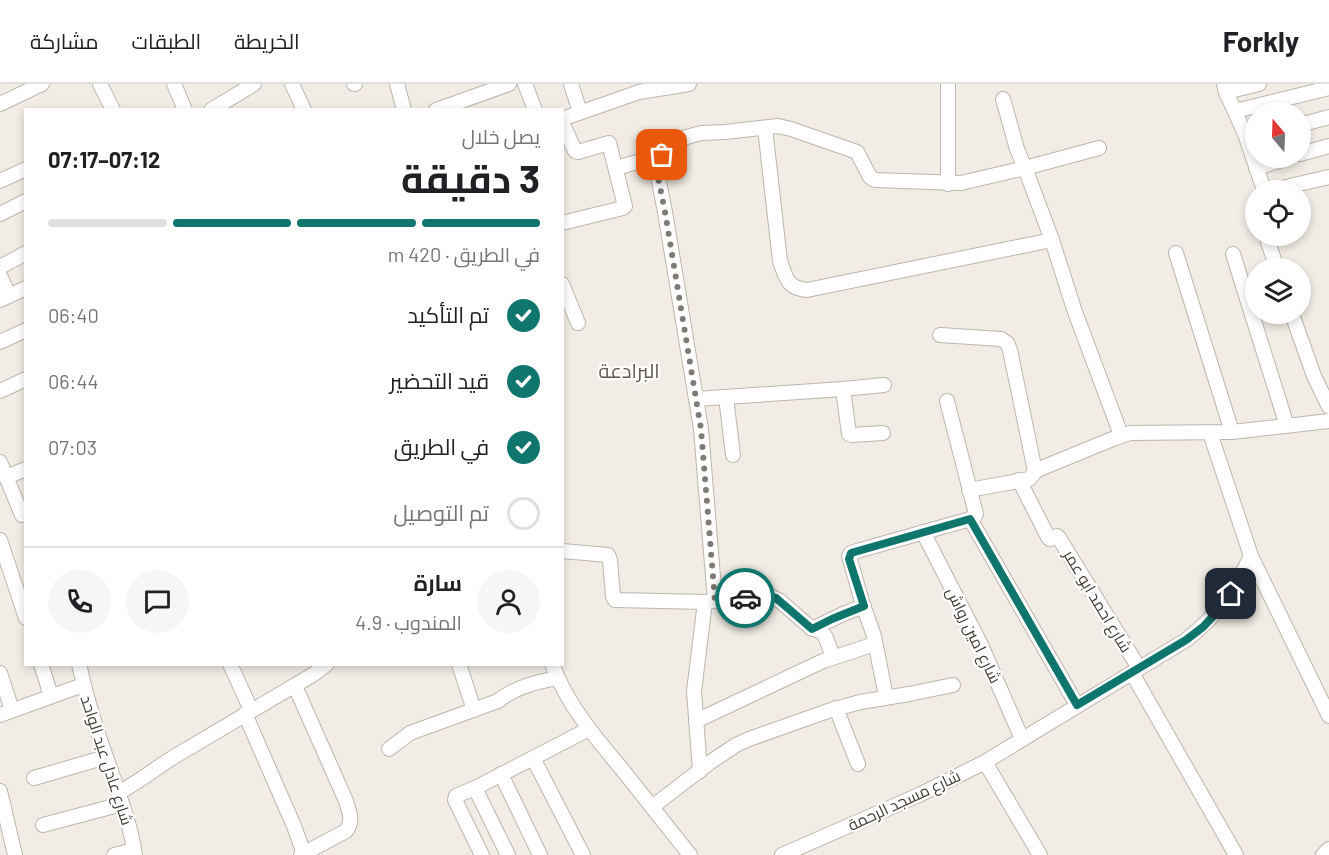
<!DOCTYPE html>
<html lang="ar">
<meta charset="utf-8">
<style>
body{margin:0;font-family:Barlow,Cairo,sans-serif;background:#f6f6f6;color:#202124;direction:rtl;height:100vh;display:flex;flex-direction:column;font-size:22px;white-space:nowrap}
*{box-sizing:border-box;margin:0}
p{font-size:20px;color:#757577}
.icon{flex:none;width:33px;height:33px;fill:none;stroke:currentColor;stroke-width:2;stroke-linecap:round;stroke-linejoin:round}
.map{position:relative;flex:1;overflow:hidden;direction:ltr}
.drawer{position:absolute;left:24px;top:24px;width:540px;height:558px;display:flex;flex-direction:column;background:#fff;border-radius:0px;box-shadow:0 3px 9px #0003;direction:rtl}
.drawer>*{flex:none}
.needle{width:39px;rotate:341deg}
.fabs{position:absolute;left:1245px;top:18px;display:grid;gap:12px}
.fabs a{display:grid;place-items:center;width:66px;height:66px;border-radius:50%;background:#fff;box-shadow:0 3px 9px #0003;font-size:30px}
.pin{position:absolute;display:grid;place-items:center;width:51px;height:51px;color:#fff;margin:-26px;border-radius:12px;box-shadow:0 3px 9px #0006}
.courier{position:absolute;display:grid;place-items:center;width:60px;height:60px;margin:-30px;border:4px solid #0f766e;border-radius:50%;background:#fff;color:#222;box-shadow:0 2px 8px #0007}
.headline em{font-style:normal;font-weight:700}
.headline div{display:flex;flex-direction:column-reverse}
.headline{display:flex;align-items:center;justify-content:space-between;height:102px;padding:0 24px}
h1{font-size:39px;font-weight:700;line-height:45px}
.bar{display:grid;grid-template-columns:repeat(4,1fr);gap:9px 6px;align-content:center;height:72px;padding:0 24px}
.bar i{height:8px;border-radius:4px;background:#e0e0e0}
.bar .active{background:#0f766e}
.bar p{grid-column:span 4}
.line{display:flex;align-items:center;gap:15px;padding:0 24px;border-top:2px solid #e0e0e0}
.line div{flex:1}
.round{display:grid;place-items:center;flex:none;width:63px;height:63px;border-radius:32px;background:#f6f6f6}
ol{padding:0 24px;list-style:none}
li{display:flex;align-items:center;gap:18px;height:66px}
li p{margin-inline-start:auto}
li .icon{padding:6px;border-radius:50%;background:#0f766e;color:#fff;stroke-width:4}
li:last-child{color:#757577}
li i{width:33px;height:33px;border:3px solid #e0e0e0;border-radius:50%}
header{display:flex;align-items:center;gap:36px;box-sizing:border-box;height:84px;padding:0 30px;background:#fff;border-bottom:2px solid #e0e0e0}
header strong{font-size:28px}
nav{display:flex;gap:33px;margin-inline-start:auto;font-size:21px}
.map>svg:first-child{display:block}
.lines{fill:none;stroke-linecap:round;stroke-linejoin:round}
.minor-casing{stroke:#beb6ac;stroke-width:16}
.minor{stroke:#fff;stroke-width:14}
.done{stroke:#7f7a73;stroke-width:6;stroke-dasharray:0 10.8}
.route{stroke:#0f766e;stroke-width:8}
.labels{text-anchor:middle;stroke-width:4.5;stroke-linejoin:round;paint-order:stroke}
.street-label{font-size:16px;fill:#423c35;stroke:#fff}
.quarter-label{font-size:20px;fill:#64594e;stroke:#fff}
</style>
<header>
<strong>Forkly</strong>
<nav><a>الخريطة</a><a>الطبقات</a><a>مشاركة</a></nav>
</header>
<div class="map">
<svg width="1329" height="771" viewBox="0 0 1329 771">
<rect width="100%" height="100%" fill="#f1ece5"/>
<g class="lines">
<g class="minor-casing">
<g id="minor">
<polyline points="100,0 113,26"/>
<polyline points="174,0 185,26"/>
<polyline points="292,0 304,26"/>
<polyline points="354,0 355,0"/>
<polyline points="397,0 404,26"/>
<polyline points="525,0 535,26"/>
<polyline points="571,0 580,28"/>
<polyline points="948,0 948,100"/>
<polyline points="1224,0 1226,8 1245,50 1264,106"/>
<polyline points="1226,8 1259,0"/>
<polyline points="1003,15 1017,65 1025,84 1099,64"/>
<polyline points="0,20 42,0"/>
<polyline points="211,26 254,0"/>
<polyline points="436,26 509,0"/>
<polyline points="1235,27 1329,4"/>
<polyline points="562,35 639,8 689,0"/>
<polyline points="562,38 575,67 578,68 609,59 625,122 623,124 562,139"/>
<polyline points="1300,41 1329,33"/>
<path d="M765 44 780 177C786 194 787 204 807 206L1052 156"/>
<polyline points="1300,70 1329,62"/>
<polyline points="654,73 665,128 701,345 715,517"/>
<polyline points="616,84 662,71 664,68 665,59 701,49 725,48 778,42 791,45 857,68 870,93 875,96 961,99 1025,84 1052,156 1074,225 1121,351"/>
<polyline points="1256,84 1289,74"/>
<polyline points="0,97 26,85"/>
<polyline points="1276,106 1294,101 1329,93"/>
<polyline points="0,130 26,117"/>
<polyline points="1268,152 1268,158 1277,184"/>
<polyline points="1176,169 1232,348"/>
<polyline points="1233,170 1287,342"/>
<polyline points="0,183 26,169"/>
<polyline points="0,192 9,211"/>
<polyline points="562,200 578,239"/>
<polyline points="0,216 26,204"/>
<polyline points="1292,230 1314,292 1329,323"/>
<polyline points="940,251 1001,255 1007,259 1010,266 1035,387"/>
<polyline points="0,258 26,246"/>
<polyline points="843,305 849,350 852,351 883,349"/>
<polyline points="0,307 26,295"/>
<polyline points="726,313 733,371"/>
<polyline points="696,315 843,305 884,301"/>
<polyline points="1210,349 1251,472 1329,632"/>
<polyline points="0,378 22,431"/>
<polyline points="6,393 26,385"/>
<polyline points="1019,396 1048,453 1050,455 1057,452 1059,454 1139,584"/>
<polyline points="969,406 1029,395 1037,386 1115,354 1130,349 1232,348 1329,337"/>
<polyline points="970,435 1077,621"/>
<polyline points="923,448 981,561 1022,655"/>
<polyline points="0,456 26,534"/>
<polyline points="562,467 608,471 610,476 613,512 615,516 705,518 770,512 780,517 810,543 822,548 826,554 833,573"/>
<polyline points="812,545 843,530 864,522"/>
<polyline points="41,580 51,612"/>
<path d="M79 580C87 617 98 652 111 687 120 714 131 742 135 771"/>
<polyline points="230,580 251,626"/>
<polyline points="459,580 474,626"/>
<path d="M552 580C567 620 594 652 621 684 644 713 667 742 690 771"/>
<polyline points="0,589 12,626"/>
<polyline points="1132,589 1236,771"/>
<path d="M295 602 346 717C349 728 354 737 346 747L301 771"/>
<polyline points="886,613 874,552 862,518 849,472 851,469 857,467 974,434 976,430 947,317"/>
<polyline points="836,624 858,680"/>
<polyline points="245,630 294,742 304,770"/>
<polyline points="0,631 83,601"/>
<polyline points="696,637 823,577 875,560"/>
<path d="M389 665 410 649 498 617C515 603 537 598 557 594"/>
<polyline points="533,674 583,771"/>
<polyline points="985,678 1040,771"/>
<polyline points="700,687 694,607 705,518"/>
<polyline points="501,690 540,771"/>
<polyline points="34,694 106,673"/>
<polyline points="475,704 508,771"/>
<polyline points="0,707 15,771"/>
<path d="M118 709C139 698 157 683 177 671 222 644 268 617 314 590L327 580"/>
<polyline points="652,723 712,677 736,661 749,655 828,627 860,618 909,610 953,601"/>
<polyline points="43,741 122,720"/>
<polyline points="114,771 134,766"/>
<polyline points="482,771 455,716 456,712 475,704 589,645"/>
<path d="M782 771 919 711 985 678 1186 556C1218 531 1233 509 1251 472"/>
<polyline points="1323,771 1329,765"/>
</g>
</g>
<use href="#minor" class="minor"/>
</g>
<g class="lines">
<polyline class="done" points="662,71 654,73 665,128 701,345 715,517 745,514"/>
<polyline class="route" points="745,514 765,512 776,514 812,545 832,535 864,522 849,475 851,469 970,435 1077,621 1186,556 1203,543 1218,527 1231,510"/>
</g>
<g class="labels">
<g class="street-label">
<text transform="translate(1098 517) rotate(59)" y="6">شارع احمد ابو عمر</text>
<text transform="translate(974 551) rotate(64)" y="6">شارع امين رواش</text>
<text transform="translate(107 676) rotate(72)" y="6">شارع عادل عبد الواحد</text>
<text transform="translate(904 716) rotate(-25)" y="6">شارع مسجد الرحمة</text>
</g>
<g class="quarter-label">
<text x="629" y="294">البرادعة</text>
</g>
</g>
</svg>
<div class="fabs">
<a><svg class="needle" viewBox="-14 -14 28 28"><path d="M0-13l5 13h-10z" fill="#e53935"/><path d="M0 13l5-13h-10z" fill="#757577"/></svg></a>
<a><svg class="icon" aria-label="locate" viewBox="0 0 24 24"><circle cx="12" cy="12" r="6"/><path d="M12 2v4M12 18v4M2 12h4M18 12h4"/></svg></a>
<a><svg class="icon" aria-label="layers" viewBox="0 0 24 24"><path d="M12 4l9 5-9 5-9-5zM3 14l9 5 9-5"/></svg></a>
</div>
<div class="pin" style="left:662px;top:71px;background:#ea580c"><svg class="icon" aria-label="bag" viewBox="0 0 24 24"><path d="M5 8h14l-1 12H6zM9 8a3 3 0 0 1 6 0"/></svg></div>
<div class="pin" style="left:1231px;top:510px;background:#1f2937"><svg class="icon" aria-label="home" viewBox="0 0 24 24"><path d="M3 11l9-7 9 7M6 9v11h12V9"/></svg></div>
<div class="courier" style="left:745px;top:514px"><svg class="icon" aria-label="car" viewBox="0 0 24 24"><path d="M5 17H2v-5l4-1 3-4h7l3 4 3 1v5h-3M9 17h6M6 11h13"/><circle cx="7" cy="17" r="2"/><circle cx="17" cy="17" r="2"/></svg></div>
<section class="drawer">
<div class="headline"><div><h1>3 دقيقة</h1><p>يصل خلال</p></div><em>07:12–07:17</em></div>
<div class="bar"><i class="active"></i><i class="active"></i><i class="active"></i><i></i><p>في الطريق · 420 m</p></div>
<ol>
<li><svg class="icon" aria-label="check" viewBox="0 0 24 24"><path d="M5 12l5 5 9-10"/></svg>تم التأكيد<p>06:40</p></li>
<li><svg class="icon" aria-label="check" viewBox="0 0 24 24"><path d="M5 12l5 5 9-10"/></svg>قيد التحضير<p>06:44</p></li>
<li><svg class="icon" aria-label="check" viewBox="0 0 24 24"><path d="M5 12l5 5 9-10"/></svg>في الطريق<p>07:03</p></li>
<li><i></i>تم التوصيل</li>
</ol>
<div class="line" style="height:108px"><a class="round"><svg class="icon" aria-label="person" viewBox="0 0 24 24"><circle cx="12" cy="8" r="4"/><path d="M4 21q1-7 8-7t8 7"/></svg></a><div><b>سارة</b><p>المندوب · 4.9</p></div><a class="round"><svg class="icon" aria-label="chat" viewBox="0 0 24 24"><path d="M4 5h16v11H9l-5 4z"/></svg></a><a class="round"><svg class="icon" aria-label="phone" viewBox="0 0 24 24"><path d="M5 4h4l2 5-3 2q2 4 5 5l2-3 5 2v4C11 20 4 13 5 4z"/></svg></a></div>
</section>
</div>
